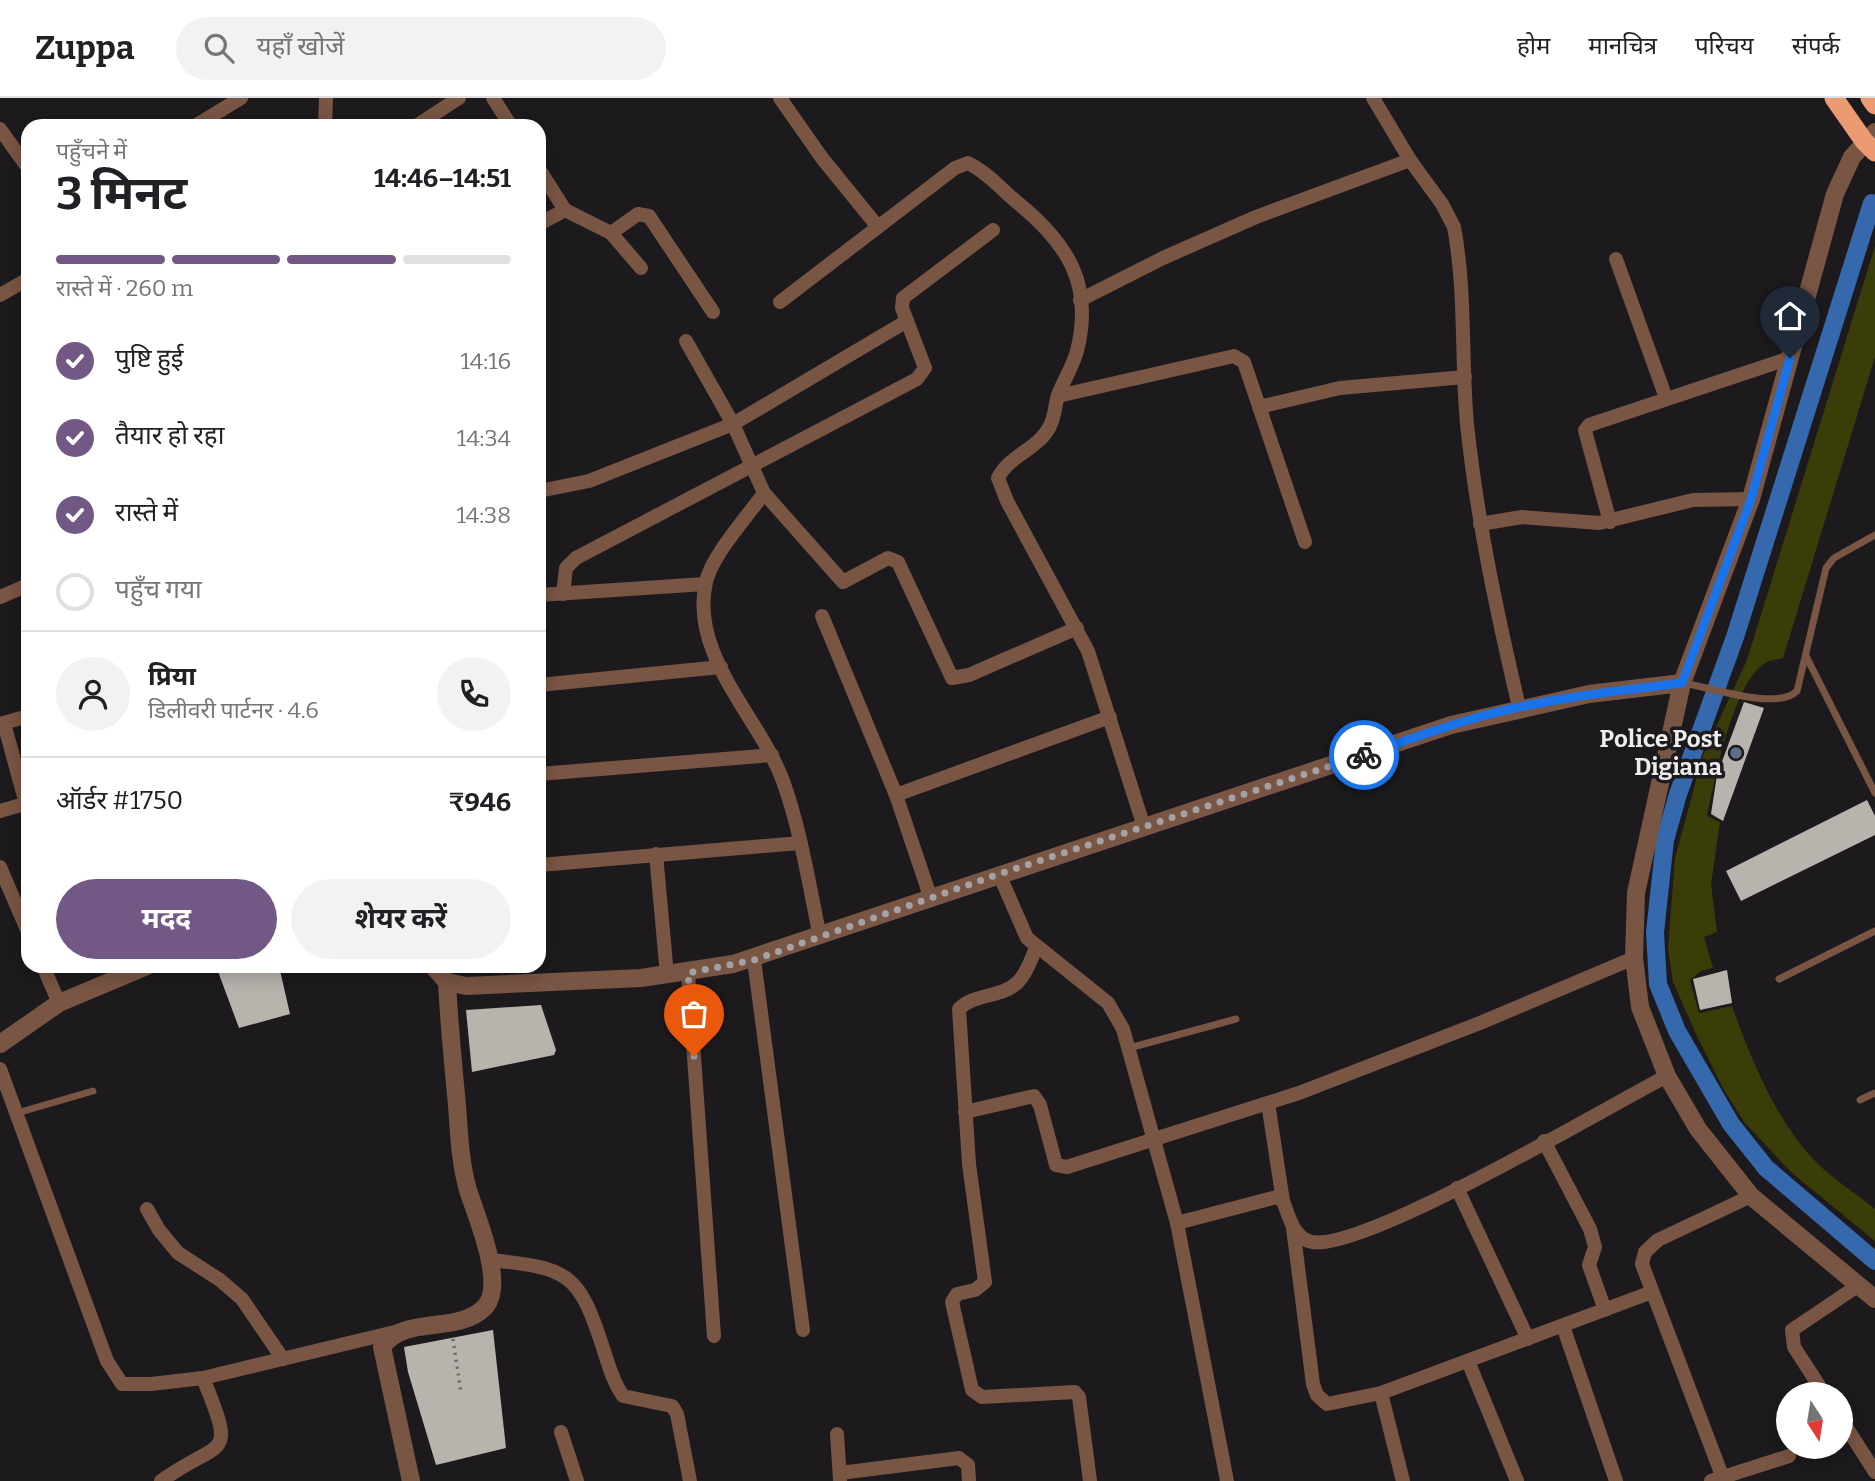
<!DOCTYPE html>
<html lang="hi">
<meta charset="utf-8">
<style>
body{margin:0;font-family:Bitter,"Noto Sans Devanagari",serif;background:#f2f2f2;color:#202124;height:100vh;display:flex;flex-direction:column;font-size:26px;white-space:nowrap}
*{box-sizing:border-box;margin:0}
p{font-size:23px;color:#757577}
.icon{flex:none;width:38px;height:38px;fill:none;stroke:currentColor;stroke-width:2;stroke-linecap:round;stroke-linejoin:round}
.map{position:relative;flex:1;overflow:hidden}
.panel{position:absolute;left:21px;top:21px;width:525px;height:854px;display:flex;flex-direction:column;background:#fff;border-radius:21px;box-shadow:0 4px 18px #0003}
.panel>*{flex:none}
.needle{width:46px;rotate:168deg}
.fabs{position:absolute;left:1776px;top:1284px;display:grid;gap:14px}
.fabs a{display:grid;place-items:center;width:77px;height:77px;border-radius:50%;background:#fff;box-shadow:0 4px 18px #0003;font-size:35px}
.pin{position:absolute;display:grid;place-items:center;width:60px;height:60px;color:#fff;margin:-72px -30px;border-radius:50% 50% 50% 0;rotate:-45deg;box-shadow:0 0 7px #0007}
.pin .icon{rotate:45deg}
.courier{position:absolute;display:grid;place-items:center;width:70px;height:70px;margin:-35px;border:5px solid #1a73e8;border-radius:50%;background:#fff;color:#222;box-shadow:0 2px 9px #0007}
.summary em{font-style:normal;font-weight:700}
.summary div{display:flex;flex-direction:column-reverse}
.summary{display:flex;align-items:center;justify-content:space-between;height:119px;padding:0 35px}
h1{font-size:46px;font-weight:700;line-height:52px}
.bar{display:grid;grid-template-columns:repeat(4,1fr);gap:10px 7px;align-content:center;height:84px;padding:0 35px}
.bar i{height:9px;border-radius:5px;background:#e0e0e0}
.bar .on{background:#715885}
.bar p{grid-column:span 4}
.line{display:flex;align-items:center;gap:18px;padding:0 35px;border-top:2px solid #e0e0e0}
.line div{flex:1}
.round{display:grid;place-items:center;flex:none;width:74px;height:74px;border-radius:37px;background:#f2f2f2}
ol{padding:0 35px;list-style:none}
li{display:flex;align-items:center;gap:21px;height:77px}
li p{margin-inline-start:auto}
li .icon{padding:7px;border-radius:50%;background:#715885;color:#fff;stroke-width:4}
li:last-child{color:#757577}
li i{width:38px;height:38px;border:4px solid #e0e0e0;border-radius:50%}
.button{display:flex;gap:14px;margin-top:auto;padding:14px 35px}
.button a{flex:1;height:80px;border-radius:42px;background:#715885;color:#fff;font-size:28px;font-weight:700;line-height:80px;text-align:center}
.button a+a{background:#f2f2f2;color:#202124}
header{display:flex;align-items:center;gap:42px;box-sizing:border-box;height:98px;padding:0 35px;background:#fff;border-bottom:2px solid #e0e0e0}
header strong{font-size:33px}
nav{display:flex;gap:38px;margin-inline-start:auto;font-size:24px}
.search{width:490px;height:63px;background:#f2f2f2;display:flex;align-items:center;gap:18px;box-sizing:border-box;padding:0 24px;border-radius:38px;color:#757577;font-size:26px}
.map>svg:first-child{display:block}
.green{fill:#3a3d07}
.lines{fill:none;stroke-linecap:round;stroke-linejoin:round}
.canal{stroke:#3568ac;stroke-width:18}
.building{fill:#b9b3ae}
.path{stroke:#6b696c;stroke-width:3.5;stroke-dasharray:2 5;stroke-linecap:butt}
.service{stroke:#795544;stroke-width:7}
.minor{stroke:#795544;stroke-width:14}
.tertiary{stroke:#795544;stroke-width:18}
.trunk{stroke:#ec9a72;stroke-width:19}
.done{stroke:#a5a2a6;stroke-width:7;stroke-dasharray:0 12.6}
.route{stroke:#1a73e8;stroke-width:9}
.service-dot{fill:#5c6f8a;stroke:#1d1a1e;stroke-width:2.5}
.labels{text-anchor:middle;stroke-width:7;stroke-linejoin:round;paint-order:stroke}
.poi-label{font-size:24px;font-weight:bold;fill:#eeecef;stroke:#1d1a1e;text-anchor:end}
</style>
<header>
<strong>Zuppa</strong>
<div class="search"><svg class="icon" aria-label="search" viewBox="0 0 24 24"><circle cx="10" cy="10" r="6"/><path d="M15 15l6 6"/></svg>यहाँ खोजें</div>
<nav><a>होम</a><a>मानचित्र</a><a>परिचय</a><a>संपर्क</a></nav>
</header>
<div class="map">
<svg width="1875" height="1383" viewBox="0 0 1875 1383">
<rect width="100%" height="100%" fill="#1d1a1e"/>
<path class="green" d="M1875 148V259L1783 560C1778 561 1772 562 1767 564 1734 580 1714 683 1707 718L1720 724 1711 786 1717 834 1704 839 1713 870 1701 873 1690 882 1699 915 1732 908C1752 963 1773 1016 1812 1060 1830 1079 1855 1095 1875 1111V1143L1792 1075 1744 1024 1724 992 1696 936 1673 884 1668 851 1675 760 1703 657 1747 562Z"/>
<g class="lines">
<polyline class="canal" points="1872,105 1735,539 1678,696 1665,742 1655,834 1658,886 1677,933 1731,1026 1766,1070 1875,1163"/>
</g>
<g class="building">
<polygon points="1744,604 1764,610 1723,723 1711,716 1717,677"/>
<polygon points="1867,702 1875,718 1875,737 1741,803 1726,773"/>
<polygon points="216,868 279,868 290,916 239,930"/>
<polygon points="1727,872 1732,905 1700,912 1693,881"/>
<polygon points="541,907 556,952 554,957 472,974 466,912"/>
<polygon points="493,1232 506,1350 436,1367 408,1274 404,1249"/>
</g>
<g class="lines">
<polyline class="path" points="453,1241 461,1295"/>
<g class="service">
<polyline points="1806,558 1875,695"/>
<path d="M1683 585C1709 589 1777 613 1797 593L1826 470 1834 460 1875 437"/>
<polyline points="1779,881 1875,833"/>
<polyline points="1129,950 1236,921"/>
<polyline points="1860,1002 1875,995"/>
<polyline points="17,1015 93,993"/>
</g>
<g class="minor">
<polyline points="493,0 511,28"/>
<path d="M780 0 822 60 878 129 955 70 968 65C987 74 1002 92 1018 105 1067 145 1094 186 1077 253 1073 268 1064 282 1058 297 1055 307 1055 318 1050 328 1039 351 1009 357 998 380L1007 403 1088 553 1144 729"/>
<polyline points="195,28 241,0"/>
<polyline points="325,28 326,0"/>
<polyline points="416,28 459,0"/>
<polyline points="0,31 28,70"/>
<path d="M1410 62 1442 106 1454 129C1466 193 1461 261 1467 326 1477 422 1497 515 1519 609"/>
<polyline points="539,71 565,112 611,135 641,170"/>
<polyline points="539,126 565,112"/>
<polyline points="611,135 638,116 649,118 713,214"/>
<polyline points="1616,161 1666,300"/>
<polyline points="0,197 28,181"/>
<polyline points="1080,202 1163,160 1256,119 1410,62 1373,0"/>
<polyline points="780,204 878,129"/>
<path d="M686 243 733 326 764 395C747 419 712 457 706 484 689 557 760 620 783 683 801 733 809 787 820 839"/>
<polyline points="1058,298 1234,258 1244,264 1305,444"/>
<polyline points="1259,309 1340,290 1465,279"/>
<polyline points="539,393 589,383 733,326 907,223"/>
<polyline points="764,395 843,484 888,460 898,464 952,580 969,577 1077,530"/>
<polyline points="1610,424 1587,340 1585,332 1589,327 1790,260"/>
<polyline points="1480,426 1522,419 1599,425 1693,402 1751,401"/>
<polyline points="563,496 566,470 576,460 917,281 925,270 902,210 903,200 993,132"/>
<polyline points="539,497 705,486"/>
<polyline points="0,499 28,487"/>
<polyline points="822,518 896,697 931,801"/>
<polyline points="539,587 721,569"/>
<polyline points="4,625 26,706"/>
<polyline points="0,626 28,618"/>
<polyline points="539,676 772,657"/>
<polyline points="896,697 1110,619"/>
<polyline points="0,713 28,705"/>
<polyline points="656,756 667,877"/>
<polyline points="539,767 800,745"/>
<polyline points="0,769 28,834"/>
<polyline points="999,776 1027,840 1108,905 1123,931 1177,1125 1227,1383"/>
<path d="M1036 850C1031 861 1027 875 1018 884 1002 900 974 895 959 911L969 1066 985 1184 975 1192 957 1196 952 1204 972 1292 982 1299 1075 1294 1079 1299 1090 1383"/>
<polyline points="754,862 803,1232"/>
<polyline points="43,868 59,905"/>
<polyline points="688,875 714,1238"/>
<polyline points="0,971 107,1263 122,1286 151,1286 203,1280 399,1233"/>
<polyline points="1268,1005 1283,1103"/>
<polyline points="965,1014 1034,998 1040,1007 1056,1067 1067,1069 1299,995 1480,925 1634,860"/>
<polyline points="1544,1043 1590,1131 1595,1149 1589,1167 1605,1212"/>
<polyline points="1457,1090 1528,1241"/>
<polyline points="147,1111 159,1132 178,1155 220,1182 242,1201 283,1261"/>
<path d="M1177 1125 1277 1099 1283 1103C1289 1118 1293 1140 1312 1144 1365 1153 1607 1009 1667 978"/>
<polyline points="1293,1130 1313,1286 1317,1297 1327,1306 1381,1295 1652,1194"/>
<path d="M490 1162C570 1170 579 1175 604 1253 609 1268 613 1284 623 1298L672 1308 677 1316 690 1383"/>
<polyline points="1563,1228 1616,1383"/>
<polyline points="1468,1263 1517,1383"/>
<polyline points="1381,1295 1403,1383"/>
<polyline points="1825,1297 1794,1249 1792,1232 1859,1187"/>
<polyline points="1841,1321 1875,1374"/>
<polyline points="561,1334 577,1383"/>
<polyline points="837,1336 840,1382"/>
<polyline points="840,1375 959,1360 968,1367 969,1383"/>
<path d="M161 1383C223 1339 237 1364 203 1280"/>
<polyline points="1711,1383 1789,1358"/>
<polyline points="1724,1383 1642,1166 1645,1154 1658,1142 1751,1098"/>
</g>
<g class="tertiary">
<polyline points="1875,34 1852,59 1835,96 1751,401 1682,585 1636,795 1634,860 1640,909 1667,978 1698,1031 1751,1098 1875,1201"/>
<polyline points="433,868 447,884 466,888 641,880 733,866 1451,627 1589,596 1682,585"/>
<polyline points="0,946 59,905 147,868"/>
<path d="M411 1383 382 1249C405 1216 456 1237 484 1210 507 1188 476 1118 468 1092 460 1064 459 1035 457 1007 453 966 449 925 447 884"/>
</g>
<g class="trunk">
<polyline points="1834,0 1864,43 1875,54"/>
<polyline points="1870,0 1875,7"/>
</g>
</g>
<g class="lines">
<polyline class="done" points="694,958 688,875 754,862 999,776 1364,657"/>
<path class="route" d="M1364 657C1405 643 1445 628 1486 617 1550 600 1616 593 1682 585L1751 401 1790 260"/>
</g>
<circle class="service-dot" cx="1736" cy="655" r="7"/>
<g class="labels">
<g class="poi-label">
<text x="1722" y="649">Police Post<tspan x="1722" dy="28">Digiana</tspan></text>
</g>
</g>
</svg>
<div class="fabs">
<a><svg class="needle" viewBox="-14 -14 28 28"><path d="M0-13l5 13h-10z" fill="#e53935"/><path d="M0 13l5-13h-10z" fill="#757577"/></svg></a>
</div>
<div class="pin" style="left:694px;top:958px;background:#ea580c"><svg class="icon" aria-label="bag" viewBox="0 0 24 24"><path d="M5 8h14l-1 12H6zM9 8a3 3 0 0 1 6 0"/></svg></div>
<div class="pin" style="left:1790px;top:260px;background:#1f2937"><svg class="icon" aria-label="home" viewBox="0 0 24 24"><path d="M3 11l9-7 9 7M6 9v11h12V9"/></svg></div>
<div class="courier" style="left:1364px;top:657px"><svg class="icon" aria-label="bike" viewBox="0 0 24 24"><circle cx="6" cy="16" r="4"/><circle cx="18" cy="16" r="4"/><path d="M6 16l4-8h5l3 8M10 8l3 8H6M13 5h3"/></svg></div>
<section class="panel">
<div class="summary"><div><h1>3 मिनट</h1><p>पहुँचने में</p></div><em>14:46–14:51</em></div>
<div class="bar"><i class="on"></i><i class="on"></i><i class="on"></i><i></i><p>रास्ते में · 260 m</p></div>
<ol>
<li><svg class="icon" aria-label="check" viewBox="0 0 24 24"><path d="M5 12l5 5 9-10"/></svg>पुष्टि हुई<p>14:16</p></li>
<li><svg class="icon" aria-label="check" viewBox="0 0 24 24"><path d="M5 12l5 5 9-10"/></svg>तैयार हो रहा<p>14:34</p></li>
<li><svg class="icon" aria-label="check" viewBox="0 0 24 24"><path d="M5 12l5 5 9-10"/></svg>रास्ते में<p>14:38</p></li>
<li><i></i>पहुँच गया</li>
</ol>
<div class="line" style="height:126px"><a class="round"><svg class="icon" aria-label="person" viewBox="0 0 24 24"><circle cx="12" cy="8" r="4"/><path d="M4 21q1-7 8-7t8 7"/></svg></a><div><b>प्रिया</b><p>डिलीवरी पार्टनर · 4.6</p></div><a class="round"><svg class="icon" aria-label="phone" viewBox="0 0 24 24"><path d="M5 4h4l2 5-3 2q2 4 5 5l2-3 5 2v4C11 20 4 13 5 4z"/></svg></a></div>
<div class="line" style="height:91px"><div>ऑर्डर #1750</div><b>₹946</b></div>
<div class="button"><a>मदद</a><a>शेयर करें</a></div>
</section>
</div>
